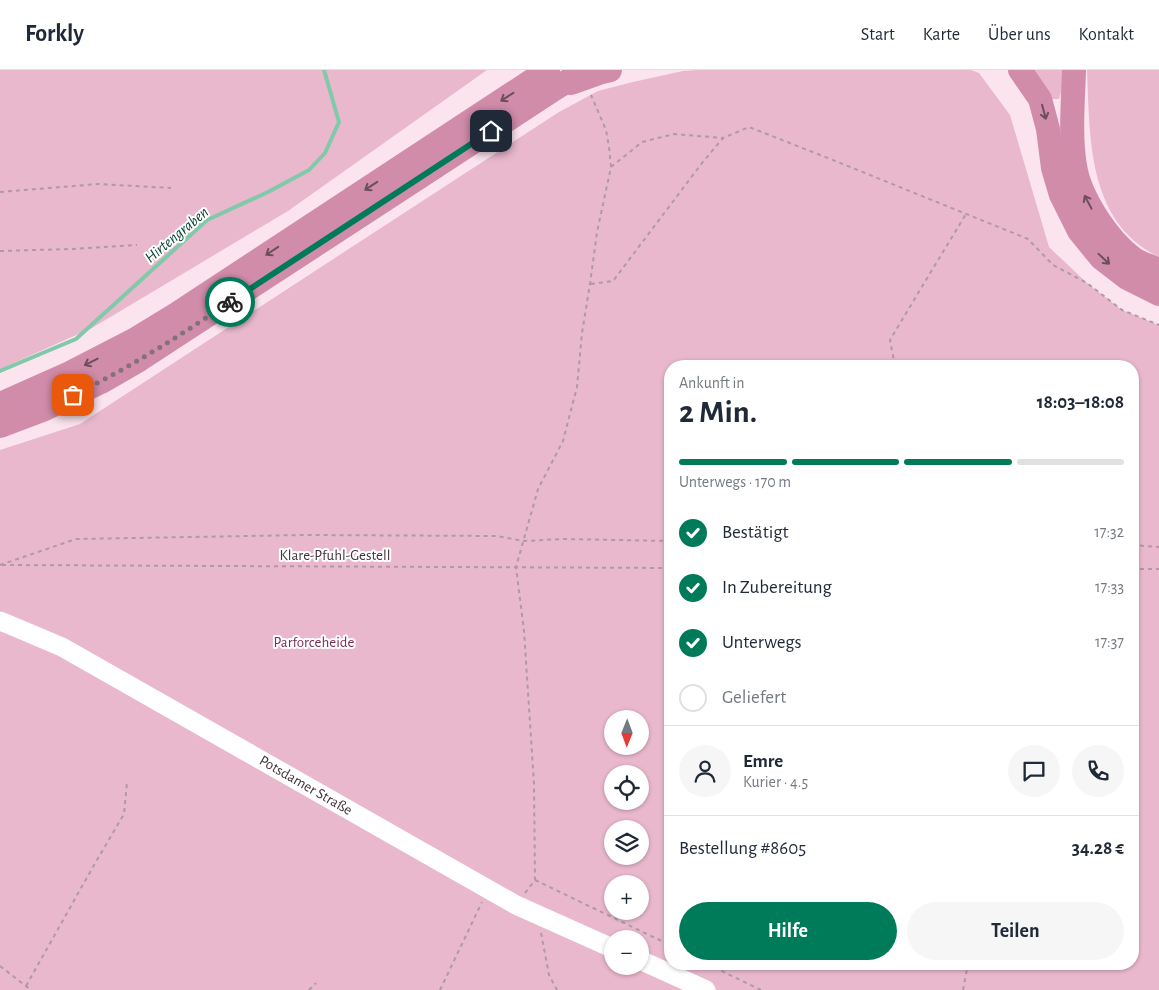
<!DOCTYPE html>
<html lang="de">
<meta charset="utf-8">
<style>
body{margin:0;font-family:"Alegreya Sans",sans-serif;background:#f6f6f7;color:#1f2937;height:100vh;display:flex;flex-direction:column;font-size:19px;white-space:nowrap}
*{box-sizing:border-box;margin:0}
p{font-size:16px;color:#747a83}
.icon{flex:none;width:28px;height:28px;fill:none;stroke:currentColor;stroke-width:2;stroke-linecap:round;stroke-linejoin:round}
.map{position:relative;flex:1;overflow:hidden}
.details{position:absolute;left:664px;top:290px;width:475px;height:610px;display:flex;flex-direction:column;background:#fff;border-radius:20px;box-shadow:0 1px 4px #0004}
.details>*{flex:none}
.needle{width:32px;rotate:181deg}
.fabs{position:absolute;left:604px;top:640px;display:grid;gap:10px}
.fabs a{display:grid;place-items:center;width:45px;height:45px;border-radius:50%;background:#fff;box-shadow:0 1px 4px #0004;font-size:25px}
.pin{position:absolute;display:grid;place-items:center;width:42px;height:42px;color:#fff;margin:-21px;border-radius:10px;box-shadow:0 2px 8px #0006}
.courier{position:absolute;display:grid;place-items:center;width:50px;height:50px;margin:-25px;border:4px solid #007b59;border-radius:50%;background:#fff;color:#222;box-shadow:0 1px 6px #0007}
.headline em{font-style:normal;font-weight:700}
.headline div{display:flex;flex-direction:column-reverse}
.headline{display:flex;align-items:center;justify-content:space-between;height:85px;padding:0 15px}
h1{font-size:32px;font-weight:700;line-height:38px}
.bar{display:grid;grid-template-columns:repeat(4,1fr);gap:8px 5px;align-content:center;height:60px;padding:0 15px}
.bar i{height:6px;border-radius:4px;background:#e0e1e3}
.bar .selected{background:#007b59}
.bar p{grid-column:span 4}
.line{display:flex;align-items:center;gap:12px;padding:0 15px;border-top:1px solid #e0e1e3}
.line div{flex:1}
.round{display:grid;place-items:center;flex:none;width:52px;height:52px;border-radius:26px;background:#f6f6f7}
ol{padding:0 15px;list-style:none}
li{display:flex;align-items:center;gap:15px;height:55px}
li p{margin-inline-start:auto}
li .icon{padding:5px;border-radius:50%;background:#007b59;color:#fff;stroke-width:4}
li:last-child{color:#747a83}
li i{width:28px;height:28px;border:2px solid #e0e1e3;border-radius:50%}
.button{display:flex;gap:10px;margin-top:auto;padding:10px 15px}
.button a{flex:1;height:58px;border-radius:30px;background:#007b59;color:#fff;font-size:20px;font-weight:700;line-height:58px;text-align:center}
.button a+a{background:#f6f6f7;color:#1f2937}
header{display:flex;align-items:center;gap:30px;box-sizing:border-box;height:70px;padding:0 25px;background:#fff;border-bottom:1px solid #e0e1e3}
header strong{font-size:24px}
nav{display:flex;gap:28px;margin-inline-start:auto;font-size:18px}
.map>svg:first-child{display:block}
.green{fill:#e9b8cc;fill-rule:evenodd}
.lines{fill:none;stroke-linecap:round;stroke-linejoin:round}
.stream{stroke:#81c9ab;stroke-width:4}
.path{stroke:#af9aa3;stroke-width:2;stroke-dasharray:4 4;stroke-linecap:butt}
.secondary{stroke:#fff;stroke-width:19}
.highway{stroke:#d18caa;stroke-width:24}
.oneway{stroke:#6d4e5b}
.done{stroke:#837178;stroke-width:5;stroke-dasharray:0 9}
.route{stroke:#007b59;stroke-width:6}
.labels{text-anchor:middle;stroke-width:4;stroke-linejoin:round;paint-order:stroke}
.street-label{font-size:15px;fill:#423339;stroke:#fff}
.park-label{font-size:15px;fill:#7b2e55;stroke:#fff}
.water-label{font-size:16px;font-style:italic;fill:#03432f;stroke:#fff}
</style>
<header>
<strong>Forkly</strong>
<nav><a>Start</a><a>Karte</a><a>Über uns</a><a>Kontakt</a></nav>
</header>
<div class="map">
<svg width="1159" height="920" viewBox="0 0 1159 920">
<rect width="100%" height="100%" fill="#fce4ee"/>
<g class="green">
<polygon points="0,0 487,0 288,141 92,258 0,299"/>
<path d="M698 0H971L979 3 1010 45 1049 177 1087 213 1122 240 1159 255V920H0V380L80 354 559 42 598 21 633 12 683 1ZM670 296H1132V894H670ZM612 649H640V676H612ZM612 704H640V731H612ZM612 759H640V786H612ZM612 814H640V841H612ZM612 869H640V896H612Z"/>
<polygon points="1032,0 1064,0 1064,12 1059,29 1049,29"/>
<path d="M1087 0H1159V187C1087 152 1090 68 1087 0Z"/>
</g>
<g class="lines">
<polyline class="stream" points="0,301 76,269 207,150 268,122 309,100 325,83 339,52 324,0"/>
<g class="path">
<polyline points="611,97 642,72 674,64 723,68"/>
<polyline points="0,122 98,114 171,118"/>
<polyline points="0,181 70,179 137,175"/>
<polyline points="591,214 613,211 702,93 723,68 749,57 838,92 1028,169 1053,195 1087,213 1122,240 1159,255"/>
<polyline points="895,296 890,270 929,205 966,144"/>
<polyline points="1132,475 1159,477"/>
<polyline points="0,495 76,469 305,465 497,466 524,471 563,469 670,471"/>
<polyline points="2,495 670,498"/>
<polyline points="1132,499 1159,499"/>
<polyline points="535,810 670,875"/>
<polyline points="525,823 535,810 534,714 524,561 516,497 538,419 563,371 577,317 582,263 590,214 597,162 611,97 609,77 606,60 591,25"/>
<polyline points="541,863 549,905 557,920"/>
<polyline points="707,894 761,920"/>
<polyline points="0,896 31,920"/>
<polyline points="26,916 94,795 124,744 127,712"/>
<polyline points="309,920 316,913"/>
<polyline points="440,920 482,832"/>
<polyline points="963,920 968,894"/>
</g>
<g class="secondary">
<polyline points="0,551 10,555 62,577 516,835 612,878"/>
<polyline points="640,890 706,920"/>
</g>
<g class="highway">
<polyline points="1020,0 1040,29 1048,59 1053,98 1061,125 1079,161 1101,188 1127,208 1159,224"/>
<path d="M1074 0C1073 32 1070 65 1075 96 1080 128 1109 171 1134 189 1141 194 1151 196 1159 200"/>
<polyline points="571,13 602,2 610,0"/>
<polyline points="0,334 70,303 134,270 175,245 548,0"/>
<polyline points="0,356 45,339 101,312 139,290 556,18 586,0"/>
</g>
</g>
<defs><path id="oneway-shaft" d="M-6 0H5M1.5-3L5.5 0L1.5 3" fill="none" stroke-width="1.6" stroke-linecap="round" stroke-linejoin="round" transform="scale(1.25)"/></defs>
<g class="oneway">
<use href="#oneway-shaft" transform="translate(507 27) rotate(147)"/>
<use href="#oneway-shaft" transform="translate(1044 42) rotate(75)"/>
<use href="#oneway-shaft" transform="translate(371 116) rotate(147)"/>
<use href="#oneway-shaft" transform="translate(1088 132) rotate(-118)"/>
<use href="#oneway-shaft" transform="translate(272 181) rotate(146)"/>
<use href="#oneway-shaft" transform="translate(1104 189) rotate(43)"/>
<use href="#oneway-shaft" transform="translate(91 292) rotate(153)"/>
</g>
<g class="lines">
<path class="done" d="M73 325C128 299 179 266 230 232"/>
<polyline class="route" points="230,232 491,61"/>
</g>
<g class="labels">
<g class="street-label">
<text x="335" y="490">Klare-Pfuhl-Gestell</text>
<text transform="translate(306 715) rotate(30)" y="5">Potsdamer Straße</text>
</g>
<g class="park-label">
<text x="314" y="577">Parforceheide</text>
</g>
<g class="water-label">
<text transform="translate(176 164) rotate(-40)" y="6">Hirtengraben</text>
</g>
</g>
</svg>
<div class="fabs">
<a><svg class="needle" viewBox="-14 -14 28 28"><path d="M0-13l5 13h-10z" fill="#e53935"/><path d="M0 13l5-13h-10z" fill="#747a83"/></svg></a>
<a><svg class="icon" aria-label="locate" viewBox="0 0 24 24"><circle cx="12" cy="12" r="6"/><path d="M12 2v4M12 18v4M2 12h4M18 12h4"/></svg></a>
<a><svg class="icon" aria-label="layers" viewBox="0 0 24 24"><path d="M12 4l9 5-9 5-9-5zM3 14l9 5 9-5"/></svg></a>
<a>+</a>
<a>−</a>
</div>
<div class="pin" style="left:73px;top:325px;background:#ea580c"><svg class="icon" aria-label="bag" viewBox="0 0 24 24"><path d="M5 8h14l-1 12H6zM9 8a3 3 0 0 1 6 0"/></svg></div>
<div class="pin" style="left:491px;top:61px;background:#1f2937"><svg class="icon" aria-label="home" viewBox="0 0 24 24"><path d="M3 11l9-7 9 7M6 9v11h12V9"/></svg></div>
<div class="courier" style="left:230px;top:232px"><svg class="icon" aria-label="bike" viewBox="0 0 24 24"><circle cx="6" cy="16" r="4"/><circle cx="18" cy="16" r="4"/><path d="M6 16l4-8h5l3 8M10 8l3 8H6M13 5h3"/></svg></div>
<section class="details">
<div class="headline"><div><h1>2 Min.</h1><p>Ankunft in</p></div><em>18:03–18:08</em></div>
<div class="bar"><i class="selected"></i><i class="selected"></i><i class="selected"></i><i></i><p>Unterwegs · 170 m</p></div>
<ol>
<li><svg class="icon" aria-label="check" viewBox="0 0 24 24"><path d="M5 12l5 5 9-10"/></svg>Bestätigt<p>17:32</p></li>
<li><svg class="icon" aria-label="check" viewBox="0 0 24 24"><path d="M5 12l5 5 9-10"/></svg>In Zubereitung<p>17:33</p></li>
<li><svg class="icon" aria-label="check" viewBox="0 0 24 24"><path d="M5 12l5 5 9-10"/></svg>Unterwegs<p>17:37</p></li>
<li><i></i>Geliefert</li>
</ol>
<div class="line" style="height:90px"><a class="round"><svg class="icon" aria-label="person" viewBox="0 0 24 24"><circle cx="12" cy="8" r="4"/><path d="M4 21q1-7 8-7t8 7"/></svg></a><div><b>Emre</b><p>Kurier · 4.5</p></div><a class="round"><svg class="icon" aria-label="chat" viewBox="0 0 24 24"><path d="M4 5h16v11H9l-5 4z"/></svg></a><a class="round"><svg class="icon" aria-label="phone" viewBox="0 0 24 24"><path d="M5 4h4l2 5-3 2q2 4 5 5l2-3 5 2v4C11 20 4 13 5 4z"/></svg></a></div>
<div class="line" style="height:65px"><div>Bestellung #8605</div><b>34.28 €</b></div>
<div class="button"><a>Hilfe</a><a>Teilen</a></div>
</section>
</div>
